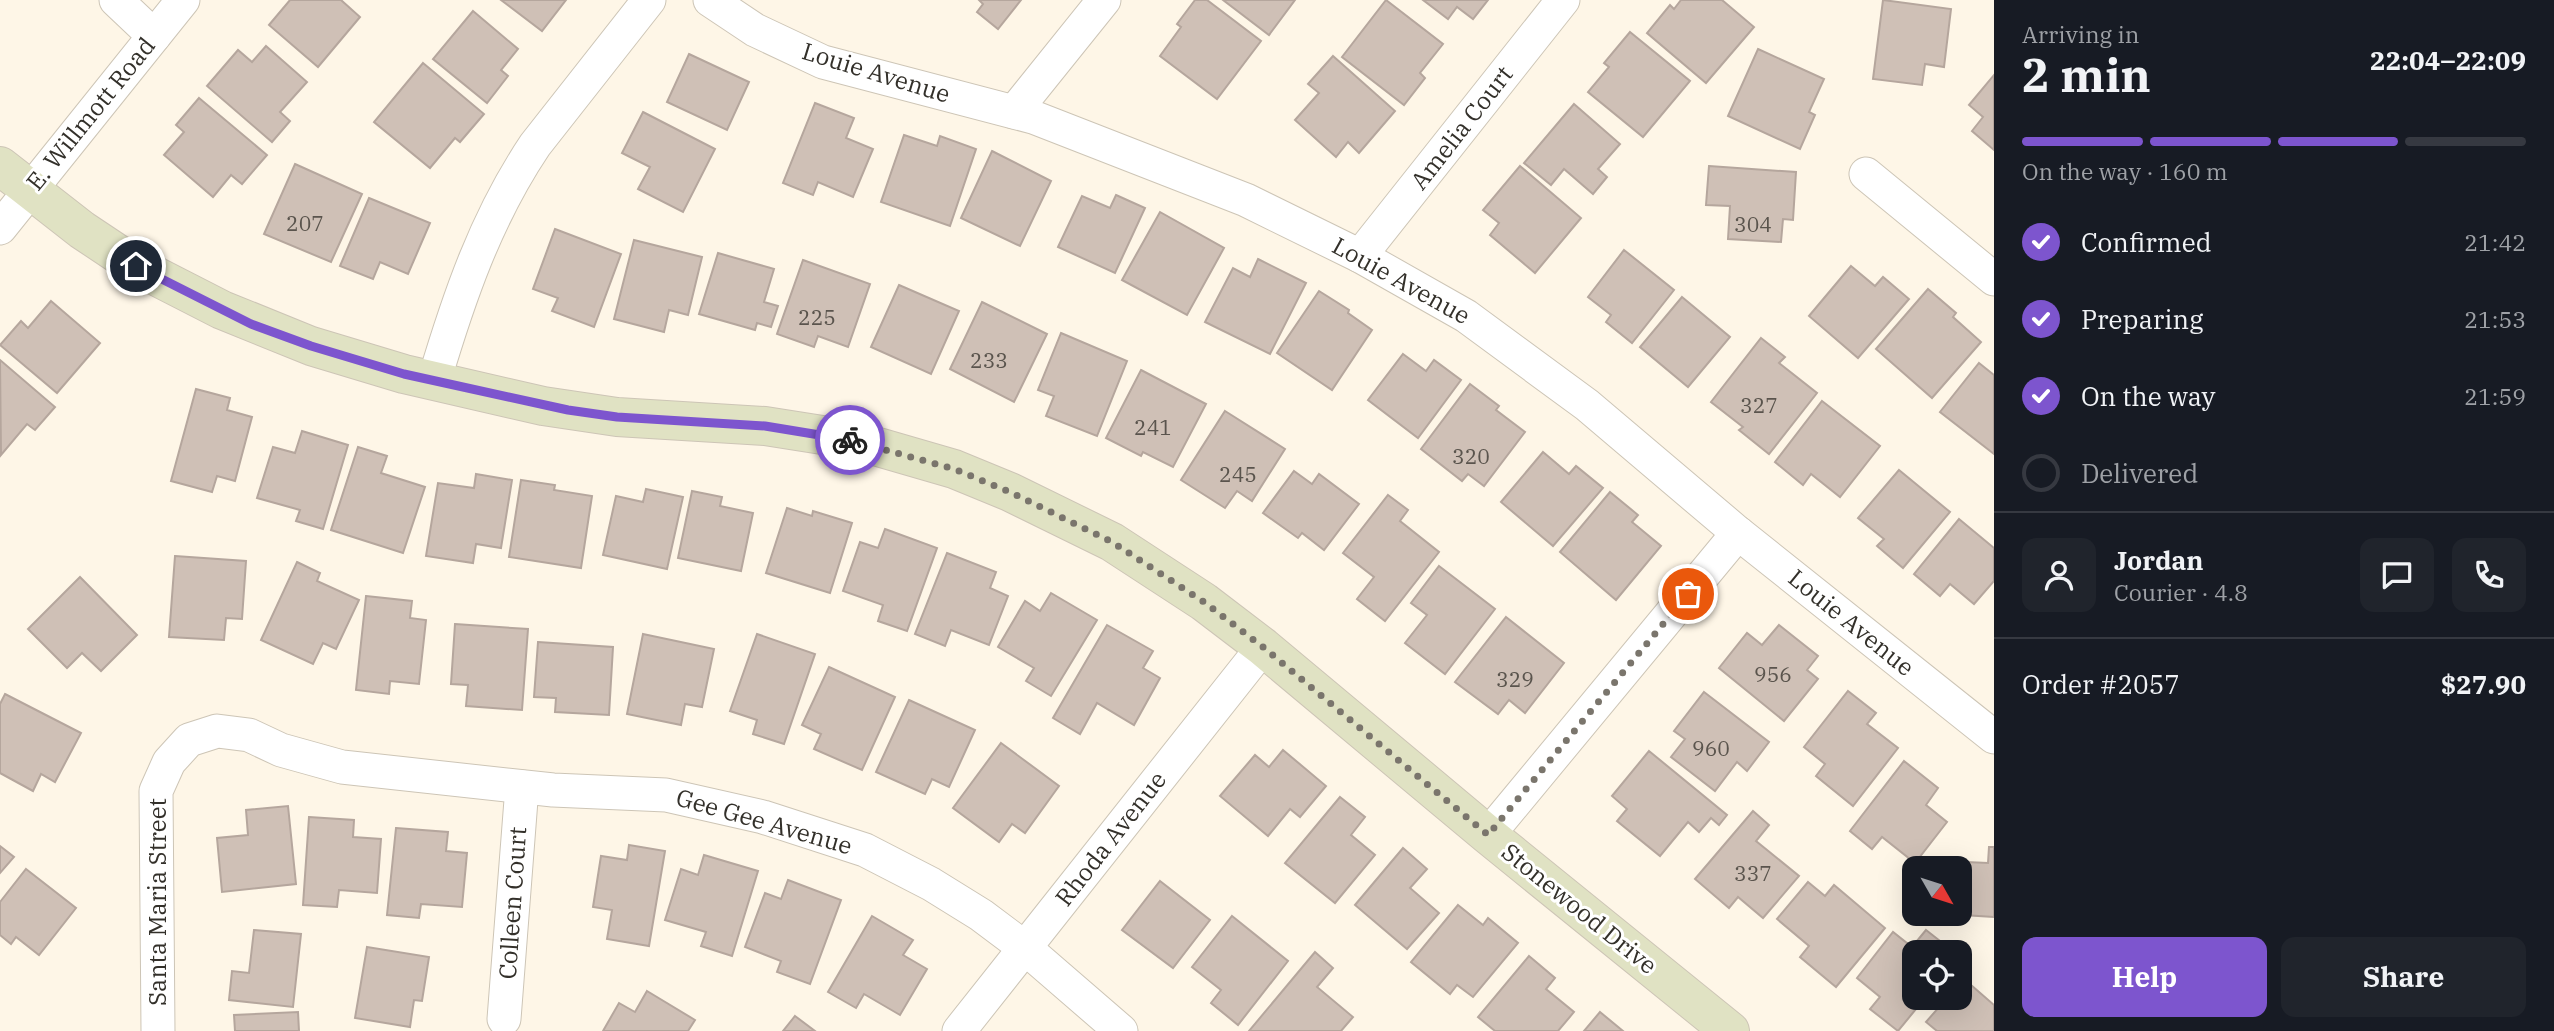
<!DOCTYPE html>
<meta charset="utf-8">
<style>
body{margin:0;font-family:"IBM Plex Serif",serif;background:#20242c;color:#f1f3f6;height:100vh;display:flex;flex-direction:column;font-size:26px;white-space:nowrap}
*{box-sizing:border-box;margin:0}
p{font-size:23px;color:#9ea1a6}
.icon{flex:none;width:38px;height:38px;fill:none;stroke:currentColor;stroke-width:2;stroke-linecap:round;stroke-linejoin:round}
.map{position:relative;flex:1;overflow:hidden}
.panel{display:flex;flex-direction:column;background:#171b24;width:560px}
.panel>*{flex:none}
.needle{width:46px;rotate:129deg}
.tools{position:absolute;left:1902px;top:856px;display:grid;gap:14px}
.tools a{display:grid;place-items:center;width:70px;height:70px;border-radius:14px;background:#171b24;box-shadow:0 7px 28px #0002;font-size:35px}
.pin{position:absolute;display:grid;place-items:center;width:60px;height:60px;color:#fff;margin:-30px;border:4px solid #fff;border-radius:50%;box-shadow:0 2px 7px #0007}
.courier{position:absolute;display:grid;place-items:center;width:70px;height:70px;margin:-35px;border:5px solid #7d55ce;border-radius:50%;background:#fff;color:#222;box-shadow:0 2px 9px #0007}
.summary em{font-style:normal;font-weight:800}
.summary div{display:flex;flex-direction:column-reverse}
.summary{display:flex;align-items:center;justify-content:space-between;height:119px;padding:0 28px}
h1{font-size:46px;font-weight:800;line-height:52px}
.bar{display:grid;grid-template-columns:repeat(4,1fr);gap:10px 7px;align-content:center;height:84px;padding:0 28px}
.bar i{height:9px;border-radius:5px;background:#363941}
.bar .current{background:#7d55ce}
.bar p{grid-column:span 4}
.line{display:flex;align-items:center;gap:18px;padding:0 28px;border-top:2px solid #363941}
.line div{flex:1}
.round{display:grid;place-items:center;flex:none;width:74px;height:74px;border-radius:14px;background:#20242c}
ol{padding:0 28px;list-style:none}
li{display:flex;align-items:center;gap:21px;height:77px}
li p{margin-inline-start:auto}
li .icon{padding:7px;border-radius:50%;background:#7d55ce;color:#fff;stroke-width:4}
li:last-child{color:#9ea1a6}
li i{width:38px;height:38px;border:4px solid #363941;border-radius:50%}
.button{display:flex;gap:14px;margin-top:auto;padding:14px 28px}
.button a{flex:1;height:80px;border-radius:14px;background:#7d55ce;color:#fff;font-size:28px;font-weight:800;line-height:80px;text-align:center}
.button a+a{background:#20242c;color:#f1f3f6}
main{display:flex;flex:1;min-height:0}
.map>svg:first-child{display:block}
.building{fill:#cfc0b6;stroke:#b5a69d;stroke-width:2}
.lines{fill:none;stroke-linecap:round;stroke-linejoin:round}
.street-casing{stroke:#cdc5b6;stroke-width:35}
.secondary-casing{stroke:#cdc5b6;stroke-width:40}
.street{stroke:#fff;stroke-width:33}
.secondary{stroke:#e0e2c3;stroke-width:38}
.done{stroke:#7a756c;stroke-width:7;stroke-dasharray:0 12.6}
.route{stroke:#7d55ce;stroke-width:9}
.labels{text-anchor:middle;stroke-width:6;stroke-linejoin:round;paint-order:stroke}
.number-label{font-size:21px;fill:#5a544d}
.street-label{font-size:24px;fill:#33302a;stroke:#fff}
</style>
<main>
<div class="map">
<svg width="1994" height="1031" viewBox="0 0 1994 1031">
<rect width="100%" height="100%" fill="#fef6e7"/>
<g class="building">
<polygon points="290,0 341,0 360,17 318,67 269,25"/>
<polygon points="501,0 566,0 542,31"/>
<polygon points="979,0 1021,0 998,29 977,12 983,4"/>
<polygon points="1195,0 1207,0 1261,41 1217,99 1160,56 1181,27 1177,24"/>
<polygon points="1223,0 1295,0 1269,35"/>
<polygon points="1386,0 1443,44 1420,73 1425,78 1404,105 1342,57"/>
<polygon points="1423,0 1488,0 1473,19 1457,7 1448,19"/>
<polygon points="1681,0 1722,0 1754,27 1706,83 1647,33 1670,5 1674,9"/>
<polygon points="1883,0 1951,9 1944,67 1925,64 1922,85 1873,79"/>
<polygon points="473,11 518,49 501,70 508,76 487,103 433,59"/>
<polygon points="1630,32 1690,81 1643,137 1588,92 1609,67 1604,63"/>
<polygon points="266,46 307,82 280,112 290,121 272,142 207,86 238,50 252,62"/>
<polygon points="1758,49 1824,79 1809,112 1815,115 1800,149 1728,116"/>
<polygon points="689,54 749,82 727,130 667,102"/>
<polygon points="1333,56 1395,111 1359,153 1348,142 1336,157 1295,120 1319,93 1308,84"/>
<polygon points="423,63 484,114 460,142 455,138 430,168 374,122"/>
<polygon points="1994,75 1994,150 1972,131 1983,117 1969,105"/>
<polygon points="199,98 267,155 242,184 231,175 213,197 164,155 184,132 176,125"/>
<polygon points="815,103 854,118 846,138 873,149 853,197 818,182 813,195 783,183"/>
<polygon points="1574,104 1620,144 1598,169 1607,177 1593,194 1564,169 1551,185 1524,163"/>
<polygon points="643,112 715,149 683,212 638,189 650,167 622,153"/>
<polygon points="904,135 937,146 940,136 976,149 950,226 881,202"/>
<polygon points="992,151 1051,181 1020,246 961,218"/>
<polygon points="295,164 362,194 331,262 264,234"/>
<polygon points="1520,166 1581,218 1535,273 1490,235 1499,223 1483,210"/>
<polygon points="1709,166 1796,172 1793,220 1783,219 1781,242 1728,239 1730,206 1706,205"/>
<polygon points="1116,195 1145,208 1115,273 1058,247 1082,196 1110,208"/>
<polygon points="369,198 430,223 408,274 380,262 373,279 340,266"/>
<polygon points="1160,212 1224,248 1187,315 1122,280"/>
<polygon points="555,229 621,254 594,327 552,311 558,298 533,289"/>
<polygon points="634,240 702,257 688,315 669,310 664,332 614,319"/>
<polygon points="1624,250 1674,290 1632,343 1606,322 1611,315 1588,297"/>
<polygon points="718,253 774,269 764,302 778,306 771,327 757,323 755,330 699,314"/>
<polygon points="1258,259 1306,283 1270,354 1205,322 1233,268 1250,277"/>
<polygon points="803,260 870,284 848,347 818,336 814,347 777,334"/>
<polygon points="1851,266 1875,286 1883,277 1909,299 1858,358 1809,316"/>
<polygon points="899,285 959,311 931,374 871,347"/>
<polygon points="1928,289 1956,313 1953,317 1981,342 1932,398 1876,349"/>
<polygon points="1319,291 1349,310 1348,313 1372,330 1332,390 1277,353"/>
<polygon points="1682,297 1730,337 1688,387 1640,347"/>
<polygon points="51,301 100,343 57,393 0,345 21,321 28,328"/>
<polygon points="982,302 1047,334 1014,402 950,369"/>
<polygon points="1061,333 1127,361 1097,436 1046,416 1054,396 1038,390"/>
<polygon points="1761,338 1785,357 1779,363 1817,393 1769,454 1739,430 1743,427 1711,402"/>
<polygon points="1403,354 1426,371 1434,360 1461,380 1418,438 1368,400"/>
<polygon points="0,360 55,407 35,430 27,424 1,455"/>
<polygon points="1979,363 1994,375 1994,454 1940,412"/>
<polygon points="1141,370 1206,404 1173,467 1143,452 1141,456 1106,438"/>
<polygon points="1470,384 1499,406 1496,410 1525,432 1484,486 1468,474 1462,481 1421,449"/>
<polygon points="196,389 230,398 227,410 252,417 235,481 217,476 212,492 171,481"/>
<polygon points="1822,401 1880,446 1840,497 1811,474 1803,485 1775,462"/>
<polygon points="1225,411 1285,449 1252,501 1237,491 1225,508 1181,480"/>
<polygon points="302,431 348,445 323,529 296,521 300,510 257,498 273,447 295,453"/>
<polygon points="358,447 387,456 381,473 425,487 403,553 331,530"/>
<polygon points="1543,452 1569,474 1576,466 1603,488 1553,546 1501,502"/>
<polygon points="1899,470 1950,512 1903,568 1877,546 1884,539 1858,518"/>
<polygon points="1294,471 1312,484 1319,474 1359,504 1324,550 1302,533 1298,538 1263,513"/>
<polygon points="476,474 512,480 501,548 476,544 473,563 426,556 438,483 474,488"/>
<polygon points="521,480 555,485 554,490 592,496 581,568 509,557"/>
<polygon points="646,489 683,497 667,569 603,555 616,496 643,502"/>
<polygon points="692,491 722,497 720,506 753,513 741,571 678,558"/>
<polygon points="1610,492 1638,515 1632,522 1661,546 1616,600 1560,552"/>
<polygon points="1388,495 1408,510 1400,521 1439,552 1385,621 1357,599 1374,577 1343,553"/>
<polygon points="787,508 812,516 813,511 852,523 830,593 766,573"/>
<polygon points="1959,519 1994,548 1994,581 1974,604 1950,584 1940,596 1914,574"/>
<polygon points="885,529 937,548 907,631 878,621 883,605 843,591 860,542 878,548"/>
<polygon points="947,553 996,572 990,588 1008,596 989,645 951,630 945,646 915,634"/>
<polygon points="175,556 246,561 242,619 226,618 224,640 169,637"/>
<polygon points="297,562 320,573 317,581 359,600 336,649 323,643 313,664 261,640"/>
<polygon points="1439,566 1495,609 1445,674 1405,643 1427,615 1411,603"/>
<polygon points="80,577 137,635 101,671 82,653 67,668 28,629"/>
<polygon points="1051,593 1097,620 1051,696 1026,681 1034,668 998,647 1025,601 1040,611"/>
<polygon points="366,596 412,601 410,618 426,620 419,684 390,681 389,694 356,690"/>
<polygon points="1506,617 1564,663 1525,713 1509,700 1498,714 1455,682"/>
<polygon points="455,624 528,629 522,710 466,706 468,685 451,684"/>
<polygon points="1107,625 1153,651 1143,668 1160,678 1134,725 1097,703 1080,734 1053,718"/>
<polygon points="1779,625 1818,656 1807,670 1818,679 1784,721 1719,668 1747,633 1762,645"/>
<polygon points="643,634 714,649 702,707 685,704 681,725 627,714"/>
<polygon points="757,634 815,654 784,744 753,734 757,720 730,711"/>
<polygon points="538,642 613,647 609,715 555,712 556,698 534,697"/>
<polygon points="829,667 895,697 862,770 814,749 821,734 802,725"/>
<polygon points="1848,691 1876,713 1867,724 1898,748 1853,806 1816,776 1825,764 1804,747"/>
<polygon points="1704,692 1769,742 1747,771 1737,762 1715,791 1671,757 1685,739 1674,731"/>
<polygon points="5,694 81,733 55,782 41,774 33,791 0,773 0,704"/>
<polygon points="909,700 975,730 949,787 932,779 925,794 876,772"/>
<polygon points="1001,743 1059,786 1025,833 1012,824 999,842 953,808"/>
<polygon points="1283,750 1326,786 1300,817 1290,809 1268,836 1220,796 1255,755 1269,767"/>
<polygon points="1649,751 1727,815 1719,825 1711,818 1699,832 1688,822 1660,856 1617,821 1627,809 1612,796"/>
<polygon points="1904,761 1938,788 1926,805 1947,822 1915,863 1882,837 1872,849 1850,831"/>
<polygon points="1340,797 1365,817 1351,835 1375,855 1335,903 1285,863"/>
<polygon points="288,806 296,884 222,892 217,838 248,835 246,810"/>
<polygon points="1753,811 1769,825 1756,841 1799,876 1763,918 1738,897 1729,908 1695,879"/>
<polygon points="309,817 354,820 353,837 381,839 377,893 339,890 337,907 303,905"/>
<polygon points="396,828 448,832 446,851 467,853 462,907 421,904 419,918 387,915"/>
<polygon points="629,845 665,851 649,946 607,939 612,910 593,907 601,856 627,860"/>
<polygon points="0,846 14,857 0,873"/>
<polygon points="1989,847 1994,847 1994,917 1963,915 1967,862 1988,863"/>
<polygon points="1403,848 1427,869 1410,888 1439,913 1407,949 1355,905"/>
<polygon points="704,855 758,871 732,956 701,946 706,932 665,920 681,869 698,875"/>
<polygon points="26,869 76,908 39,955 16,937 11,944 0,935 0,902"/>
<polygon points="788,880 841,900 810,984 777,972 781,961 745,947 765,893 781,899"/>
<polygon points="1160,881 1210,920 1173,968 1122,930"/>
<polygon points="1808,882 1825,896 1834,885 1885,928 1836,987 1800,957 1809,946 1777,919"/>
<polygon points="1458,905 1483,925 1488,918 1518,943 1473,997 1457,985 1450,994 1411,962"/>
<polygon points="872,916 913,940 903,955 927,969 900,1015 864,994 856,1008 828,992"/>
<polygon points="1232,916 1288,961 1238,1025 1211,1003 1221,990 1192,967"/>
<polygon points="254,930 301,934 293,1007 229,1000 232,971 249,973"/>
<polygon points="1926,930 1954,952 1914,952 1914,998 1925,998 1898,1031 1870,1009 1880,997 1857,978 1893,932 1912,947"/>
<polygon points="367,947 429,957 422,1001 414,1000 410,1027 355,1018"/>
<polygon points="1315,952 1333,968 1317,987 1353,1017 1341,1031 1249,1031"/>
<polygon points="1529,956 1555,978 1546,989 1574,1012 1558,1031 1495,1031 1478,1017"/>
<polygon points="1963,978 1994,1005 1994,1031 1937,1031 1926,1022 1947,998 1960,998 1960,982"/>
<polygon points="647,991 695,1020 688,1031 603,1031 619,1003 635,1012"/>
<polygon points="298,1012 299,1031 235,1031 234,1015"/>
<polygon points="1600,1012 1623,1031 1584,1031"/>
<polygon points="795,1016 815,1031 783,1031"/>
</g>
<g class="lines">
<g class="street-casing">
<g id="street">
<polyline points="116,0 154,36"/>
<polyline points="710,0 755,30 823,62 1033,117 1246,200 1360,256 1466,316 1587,405 1738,533 1994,737"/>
<polyline points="1014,112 1104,0"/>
<polyline points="1866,174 1994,279"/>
<polyline points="0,228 183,0"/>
<polyline points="1360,256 1563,0"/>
<path d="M434 381C459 297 486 218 535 145L649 0"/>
<polyline points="1488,835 1738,533"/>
<polyline points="504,1019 522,787"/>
<polyline points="158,1031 156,791 169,762 189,740 217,731 249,735 281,750 342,767 553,790 666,795 763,817 865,850 931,884 981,915 1025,948 1121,1031"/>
<polyline points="959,1031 1263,647"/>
</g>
</g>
<g class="secondary-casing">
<polyline id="secondary" points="0,166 82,230 136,266 222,310 311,346 404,374 543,406 617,417 765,426 854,440 954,469 1010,492 1112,542 1204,602 1263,647 1488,835 1730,1031"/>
</g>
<use href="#street" class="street"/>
<use href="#secondary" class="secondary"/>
</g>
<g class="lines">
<polyline class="done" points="850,440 954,469 1010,492 1112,542 1204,602 1263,647 1488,835 1688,594"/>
<polyline class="route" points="136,266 251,324 311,346 404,374 568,410 617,417 765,426 850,440"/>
</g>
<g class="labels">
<g class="number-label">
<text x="305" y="231">207</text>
<text x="1753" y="232">304</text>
<text x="817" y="325">225</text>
<text x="989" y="368">233</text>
<text x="1759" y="413">327</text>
<text x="1153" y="435">241</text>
<text x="1471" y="464">320</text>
<text x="1238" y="482">245</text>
<text x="1773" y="682">956</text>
<text x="1515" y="687">329</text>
<text x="1711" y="756">960</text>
<text x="1753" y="881">337</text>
</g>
<g class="street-label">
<text transform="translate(876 73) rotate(17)" y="8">Louie Avenue</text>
<text transform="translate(91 114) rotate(-51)" y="8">E. Willmott Road</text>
<text transform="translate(1462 128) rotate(-52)" y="8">Amelia Court</text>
<text transform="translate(1401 281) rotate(29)" y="8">Louie Avenue</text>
<text transform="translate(1851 623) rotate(39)" y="8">Louie Avenue</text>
<text transform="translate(764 822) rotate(16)" y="8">Gee Gee Avenue</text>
<text transform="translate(1111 839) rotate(-52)" y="8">Rhoda Avenue</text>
<text transform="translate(158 902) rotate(-90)" y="8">Santa Maria Street</text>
<text transform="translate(513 903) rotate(-86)" y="8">Colleen Court</text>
<text transform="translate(1579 909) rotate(39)" y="8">Stonewood Drive</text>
</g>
</g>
</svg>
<div class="tools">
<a><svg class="needle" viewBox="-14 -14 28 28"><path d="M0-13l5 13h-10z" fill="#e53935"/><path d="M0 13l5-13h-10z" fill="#9ea1a6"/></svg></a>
<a><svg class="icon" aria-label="locate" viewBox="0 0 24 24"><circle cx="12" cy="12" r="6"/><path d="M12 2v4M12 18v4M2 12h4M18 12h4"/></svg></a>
</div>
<div class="pin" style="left:1688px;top:594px;background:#ea580c"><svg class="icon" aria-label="bag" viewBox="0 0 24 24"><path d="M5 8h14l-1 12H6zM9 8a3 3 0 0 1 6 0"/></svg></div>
<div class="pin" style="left:136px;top:266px;background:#1f2937"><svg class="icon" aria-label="home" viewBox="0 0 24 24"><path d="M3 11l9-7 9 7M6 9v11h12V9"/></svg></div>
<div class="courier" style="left:850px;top:440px"><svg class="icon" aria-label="bike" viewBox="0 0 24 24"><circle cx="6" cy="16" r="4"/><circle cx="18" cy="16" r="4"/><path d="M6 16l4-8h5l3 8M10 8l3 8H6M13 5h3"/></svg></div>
</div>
<section class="panel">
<div class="summary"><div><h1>2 min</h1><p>Arriving in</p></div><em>22:04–22:09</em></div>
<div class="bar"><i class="current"></i><i class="current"></i><i class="current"></i><i></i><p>On the way · 160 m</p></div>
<ol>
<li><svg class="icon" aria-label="check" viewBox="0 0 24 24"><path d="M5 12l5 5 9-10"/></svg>Confirmed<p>21:42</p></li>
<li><svg class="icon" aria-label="check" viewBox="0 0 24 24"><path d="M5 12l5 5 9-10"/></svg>Preparing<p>21:53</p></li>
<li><svg class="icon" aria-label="check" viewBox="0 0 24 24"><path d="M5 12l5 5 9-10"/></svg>On the way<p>21:59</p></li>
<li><i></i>Delivered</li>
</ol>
<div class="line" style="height:126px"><a class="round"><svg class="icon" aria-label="person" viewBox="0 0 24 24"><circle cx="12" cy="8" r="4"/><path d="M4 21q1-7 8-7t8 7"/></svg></a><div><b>Jordan</b><p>Courier · 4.8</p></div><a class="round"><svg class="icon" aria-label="chat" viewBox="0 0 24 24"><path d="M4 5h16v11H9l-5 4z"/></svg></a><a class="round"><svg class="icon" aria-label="phone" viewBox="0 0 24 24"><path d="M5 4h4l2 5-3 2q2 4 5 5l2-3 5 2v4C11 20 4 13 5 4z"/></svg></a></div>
<div class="line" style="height:91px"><div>Order #2057</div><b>$27.90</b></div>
<div class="button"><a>Help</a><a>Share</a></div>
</section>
</main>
